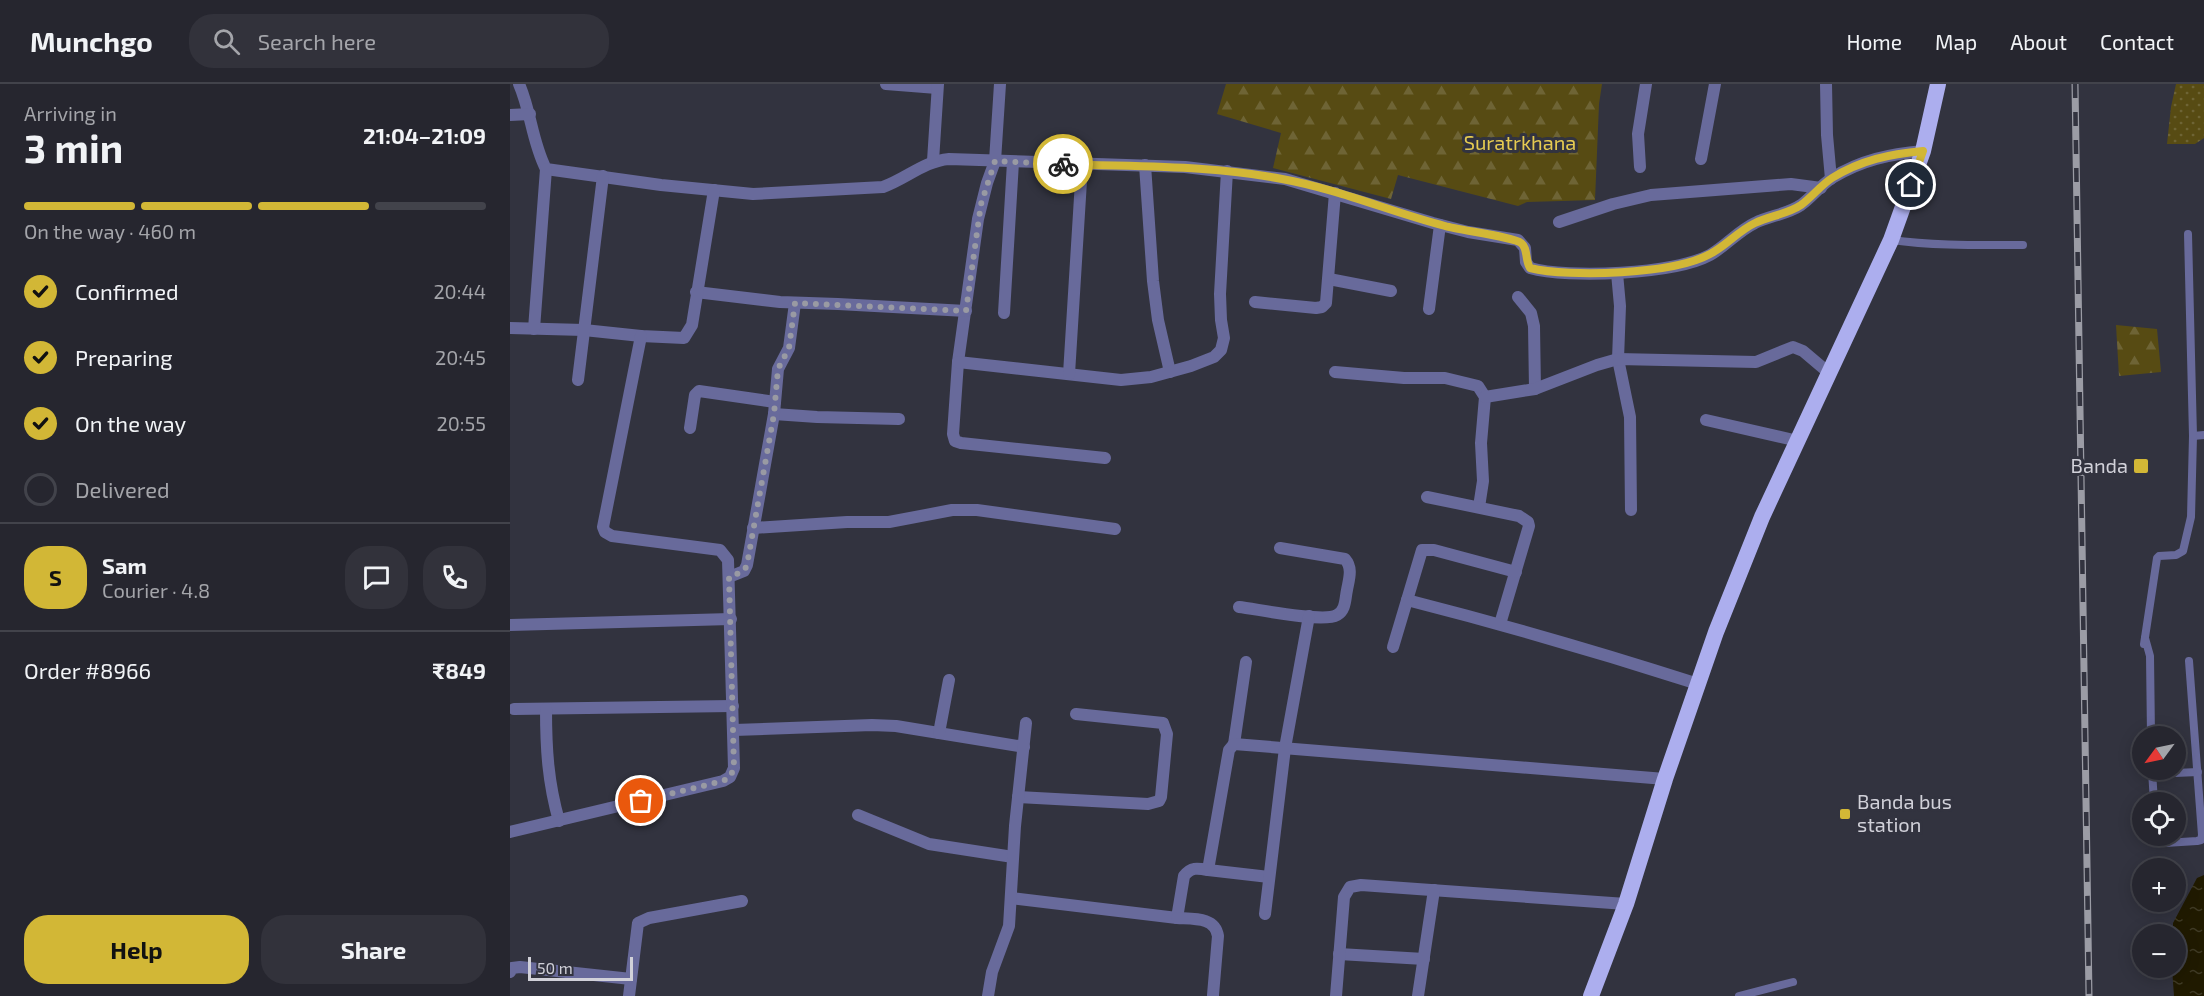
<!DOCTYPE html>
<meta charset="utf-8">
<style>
body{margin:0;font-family:"Exo 2",sans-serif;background:#32323b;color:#f1f3f6;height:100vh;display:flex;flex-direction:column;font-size:22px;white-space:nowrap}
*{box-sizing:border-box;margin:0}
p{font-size:20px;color:#a4a5aa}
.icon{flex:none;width:33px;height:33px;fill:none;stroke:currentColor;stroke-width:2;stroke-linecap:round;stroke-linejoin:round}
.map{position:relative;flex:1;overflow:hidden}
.drawer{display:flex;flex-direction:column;background:#26262f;width:510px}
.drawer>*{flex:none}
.needle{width:39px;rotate:237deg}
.buttons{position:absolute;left:1622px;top:642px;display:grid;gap:12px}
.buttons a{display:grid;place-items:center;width:54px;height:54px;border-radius:50%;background:#26262f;box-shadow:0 3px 15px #0003,0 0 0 2px #42434b;font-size:30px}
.scale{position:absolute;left:18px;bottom:15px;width:105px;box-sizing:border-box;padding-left:6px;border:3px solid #d1d1d9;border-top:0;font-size:16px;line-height:21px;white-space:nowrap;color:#d1d1d9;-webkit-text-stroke:4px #32333f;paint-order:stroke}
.pin{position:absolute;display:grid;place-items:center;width:51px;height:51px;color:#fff;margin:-26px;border:3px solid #fff;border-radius:50%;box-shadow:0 2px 6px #0007}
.courier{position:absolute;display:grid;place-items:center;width:60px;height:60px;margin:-30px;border:4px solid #d2b736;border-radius:50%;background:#fff;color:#222;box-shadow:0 2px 8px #0007}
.head em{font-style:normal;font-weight:700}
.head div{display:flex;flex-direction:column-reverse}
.head{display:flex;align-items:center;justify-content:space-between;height:102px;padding:0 24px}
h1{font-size:39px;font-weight:700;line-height:45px}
.bar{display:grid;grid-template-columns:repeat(4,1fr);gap:9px 6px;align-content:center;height:72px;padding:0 24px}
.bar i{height:8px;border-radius:4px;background:#42434b}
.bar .on{background:#d2b736}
.bar p{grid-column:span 4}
.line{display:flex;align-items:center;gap:15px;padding:0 24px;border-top:2px solid #42434b}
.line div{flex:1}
.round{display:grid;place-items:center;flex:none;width:63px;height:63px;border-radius:24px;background:#32323b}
ol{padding:0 24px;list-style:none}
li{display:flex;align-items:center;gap:18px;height:66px}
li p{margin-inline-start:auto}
li .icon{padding:6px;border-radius:50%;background:#d2b736;color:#111;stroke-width:4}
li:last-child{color:#a4a5aa}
li i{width:33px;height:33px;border:3px solid #42434b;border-radius:50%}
.primary-button{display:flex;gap:12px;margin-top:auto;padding:12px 24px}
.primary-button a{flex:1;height:69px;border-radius:24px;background:#d2b736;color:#111;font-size:24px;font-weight:700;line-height:69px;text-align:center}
.primary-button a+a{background:#32323b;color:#f1f3f6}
header{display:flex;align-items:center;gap:36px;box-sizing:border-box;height:84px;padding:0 30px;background:#26262f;border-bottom:2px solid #42434b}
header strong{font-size:28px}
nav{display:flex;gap:33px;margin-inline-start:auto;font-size:21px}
.search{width:420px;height:54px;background:#32323b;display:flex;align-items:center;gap:15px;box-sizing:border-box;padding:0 21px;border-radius:24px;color:#a4a5aa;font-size:22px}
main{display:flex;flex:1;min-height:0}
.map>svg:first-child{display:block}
.grass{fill:url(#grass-dots)}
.forest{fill:url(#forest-firs)}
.water{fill:url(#water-ripples)}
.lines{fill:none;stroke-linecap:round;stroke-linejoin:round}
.service{stroke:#686a9b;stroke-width:8}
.minor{stroke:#686a9b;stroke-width:12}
.trunk{stroke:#acaeee;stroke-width:16}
.rail-casing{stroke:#9b9ca5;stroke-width:7}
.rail{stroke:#32333f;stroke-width:4.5;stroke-dasharray:14;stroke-linecap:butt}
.done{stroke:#999aa3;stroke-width:6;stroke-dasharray:0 10.8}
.route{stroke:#d2b736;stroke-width:8}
.poi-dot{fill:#d2b736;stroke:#32333f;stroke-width:2}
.labels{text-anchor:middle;stroke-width:6;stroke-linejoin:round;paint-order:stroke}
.park-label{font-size:20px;fill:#e6cb51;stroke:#32333f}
.poi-label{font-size:20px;fill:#d1d1d9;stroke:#32333f;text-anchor:end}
</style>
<header>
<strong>Munchgo</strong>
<div class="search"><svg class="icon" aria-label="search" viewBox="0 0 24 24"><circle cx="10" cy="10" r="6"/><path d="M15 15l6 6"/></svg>Search here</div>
<nav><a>Home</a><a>Map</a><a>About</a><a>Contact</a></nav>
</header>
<main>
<section class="drawer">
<div class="head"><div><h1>3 min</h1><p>Arriving in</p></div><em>21:04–21:09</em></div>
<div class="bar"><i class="on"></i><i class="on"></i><i class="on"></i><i></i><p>On the way · 460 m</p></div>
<ol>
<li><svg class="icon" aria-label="check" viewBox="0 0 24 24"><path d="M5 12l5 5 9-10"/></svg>Confirmed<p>20:44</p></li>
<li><svg class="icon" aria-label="check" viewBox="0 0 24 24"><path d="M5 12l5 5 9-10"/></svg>Preparing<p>20:45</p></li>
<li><svg class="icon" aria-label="check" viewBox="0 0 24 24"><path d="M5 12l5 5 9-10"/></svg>On the way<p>20:55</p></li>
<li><i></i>Delivered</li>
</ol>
<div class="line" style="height:108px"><b class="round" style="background:#d2b736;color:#111">S</b><div><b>Sam</b><p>Courier · 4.8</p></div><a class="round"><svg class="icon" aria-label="chat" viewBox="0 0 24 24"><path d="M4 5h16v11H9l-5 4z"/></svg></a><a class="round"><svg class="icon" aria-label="phone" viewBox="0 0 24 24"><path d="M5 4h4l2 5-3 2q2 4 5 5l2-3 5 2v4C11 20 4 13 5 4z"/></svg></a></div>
<div class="line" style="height:78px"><div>Order #8966</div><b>₹849</b></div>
<div class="primary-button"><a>Help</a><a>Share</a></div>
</section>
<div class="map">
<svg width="1694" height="912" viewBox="0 0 1694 912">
<defs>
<pattern id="grass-dots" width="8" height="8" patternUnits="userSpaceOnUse" patternTransform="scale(1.5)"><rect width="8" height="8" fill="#574b13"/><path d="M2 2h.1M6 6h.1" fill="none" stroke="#6e6435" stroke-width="1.8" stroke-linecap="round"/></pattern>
<pattern id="forest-firs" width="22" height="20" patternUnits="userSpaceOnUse" patternTransform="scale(1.5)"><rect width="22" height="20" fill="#574b13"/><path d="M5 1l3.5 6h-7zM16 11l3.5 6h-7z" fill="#6e6435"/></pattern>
<pattern id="water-ripples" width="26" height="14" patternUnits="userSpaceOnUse" patternTransform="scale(1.5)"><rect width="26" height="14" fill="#201a00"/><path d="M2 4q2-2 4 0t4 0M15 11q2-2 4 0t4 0" fill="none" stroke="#3f3a25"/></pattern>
</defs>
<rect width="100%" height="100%" fill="#32333f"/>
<polygon class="grass" points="1666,0 1694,0 1694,54 1685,60 1657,60 1661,23"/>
<g class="forest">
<polygon points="716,0 1092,0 1089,20 1085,116 1017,118 1008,122 888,91 881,115 763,84 771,49 707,30"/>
<polygon points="1606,241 1647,245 1651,288 1609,292"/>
</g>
<polygon class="water" points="1694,791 1694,912 1664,912 1662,884 1665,884 1665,850 1663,850 1663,839 1687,794"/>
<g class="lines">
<g class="service">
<path d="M1381 156C1425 162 1468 161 1513 161"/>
<polyline points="1683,352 1694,351"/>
<polyline points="1635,554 1640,572 1641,652"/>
<polyline points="1634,560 1647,474 1649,472 1666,471 1673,467 1681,433 1683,352 1678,150"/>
<polyline points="1642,687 1644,718"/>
<polyline points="1642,690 1688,688"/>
<polyline points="1645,752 1649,757 1655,759 1687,757 1691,756 1692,751 1679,577"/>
<polyline points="1229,912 1283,898"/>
</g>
<g class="minor">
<path d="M9 0C21 27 22 58 36 85L151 101 243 110 373 103C396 95 414 77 439 75L675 83 775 95 923 139 958 148 1008 156 1015 164 1016 178 1020 184C1058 195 1165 190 1200 171 1216 162 1228 147 1245 139 1259 132 1278 130 1291 121 1302 113 1311 101 1322 94 1351 76 1380 70 1413 67"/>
<polyline points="376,0 427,4"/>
<polyline points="490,0 485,77 477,99 468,135 448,278 443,350 445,357 451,359 595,374"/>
<polyline points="1316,0 1317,51 1321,95"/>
<polyline points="0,31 20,30"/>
<polyline points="1191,75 1205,0"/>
<polyline points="423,77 428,0"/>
<polyline points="635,81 643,197 648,236 660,288"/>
<polyline points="1130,83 1128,50 1136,0"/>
<polyline points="1049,138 1103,120 1141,111 1281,100 1311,104"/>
<polyline points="1107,189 1110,222 1108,275 1120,333 1121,426"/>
<polyline points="819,195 881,207"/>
<polyline points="186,208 270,218 328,220 456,227"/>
<polyline points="1008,213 1021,229 1024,242 1025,305"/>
<polyline points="745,218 806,224 812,223 816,219 825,109"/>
<polyline points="919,225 930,141"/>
<polyline points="494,229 503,78"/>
<polyline points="0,244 74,246 131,252 174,254 182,241 204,106"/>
<polyline points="24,245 36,85"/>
<polyline points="448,278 611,296 641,293 681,282 704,273 711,266 714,254 711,236 710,210 717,87"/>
<polyline points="825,288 894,294 935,294 968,302 975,313 971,359 973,397 969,423"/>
<polyline points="559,290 572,81"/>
<polyline points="68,296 93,92"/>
<polyline points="975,313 1025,305 1087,281 1108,275 1246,278 1283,263 1293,267 1319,289"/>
<polyline points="264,330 307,333 389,335"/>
<polyline points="1196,336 1288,357"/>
<polyline points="180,344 185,311 189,307 265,318"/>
<polyline points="917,413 1009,432 1018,438 1019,442 990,540"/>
<polyline points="243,444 337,438 379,438 442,426 467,426 605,445"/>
<polyline points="219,493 234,487 237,481 264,330 268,285 279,264 285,219"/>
<path d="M897 516C995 541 1092 569 1188 600"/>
<path d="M729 523C747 525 813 539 827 531 836 526 835 515 837 506 839 495 843 484 835 475L770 464"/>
<polyline points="0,541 221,535"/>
<polyline points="883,563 912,466 924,466 1006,488"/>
<polyline points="4,625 223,622"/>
<path d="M36 625C36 665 38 698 49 737"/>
<polyline points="224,646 362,641 386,642 514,663"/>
<polyline points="429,649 439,596"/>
<polyline points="724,660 736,578"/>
<polyline points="508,713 638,720 649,717 651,713 657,650 653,639 566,630"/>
<polyline points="348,731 419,760 503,773"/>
<polyline points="0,748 213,697 220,693 224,684 218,476 210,466 102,452 95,448 93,443 131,252"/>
<polyline points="698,786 759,793"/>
<path d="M501 814 667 834 674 792C681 783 687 784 698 786L719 666 724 660 1155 695"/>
<polyline points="755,830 775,664 799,532"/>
<path d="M667 834C684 835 705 833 708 852L703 911"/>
<polyline points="829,870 914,875"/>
<polyline points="0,888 2,884 10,883 121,895"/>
<polyline points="119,912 128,839 139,834 232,817"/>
<polyline points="478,912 482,888 499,842 505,742 516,639"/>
<polyline points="826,912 834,813 840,803 851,801 1116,820"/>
<polyline points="908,912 924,806"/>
</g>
<polyline class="trunk" points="1081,912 1116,820 1155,695 1206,548 1252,433 1381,156 1413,67 1428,0"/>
<g class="rail-casing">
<polyline id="rail" points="1565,0 1579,912"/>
</g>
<use href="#rail" class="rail"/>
</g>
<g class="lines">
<polyline class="done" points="131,717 213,697 220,693 224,684 219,493 234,487 237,481 264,330 268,285 279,264 285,219 456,227 471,120 485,77 553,80"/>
<path class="route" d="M553 80C627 83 700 81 772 95 828 105 881 128 935 142 948 146 1004 153 1011 159 1018 164 1015 176 1020 184 1060 194 1164 190 1200 170 1216 162 1228 147 1245 139 1259 132 1278 130 1291 121 1302 113 1311 101 1322 94 1351 76 1380 70 1413 67L1401 101"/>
</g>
<g class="poi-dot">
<rect x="1623" y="374" width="16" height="16" rx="3"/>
<rect x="1329" y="724" width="12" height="12" rx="3"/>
</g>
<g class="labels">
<g class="park-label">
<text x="1010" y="66">Suratrkhana</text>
</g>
<g class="poi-label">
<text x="1618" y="389">Banda</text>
<text x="1347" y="725" text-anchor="start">Banda bus<tspan x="1347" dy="23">station</tspan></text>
</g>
</g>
</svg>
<div class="buttons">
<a><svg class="needle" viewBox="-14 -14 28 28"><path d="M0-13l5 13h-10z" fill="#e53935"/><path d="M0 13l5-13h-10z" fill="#a4a5aa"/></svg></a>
<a><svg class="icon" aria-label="locate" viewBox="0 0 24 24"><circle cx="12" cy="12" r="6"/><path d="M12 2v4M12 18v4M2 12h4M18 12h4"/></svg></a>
<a>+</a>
<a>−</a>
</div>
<div class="scale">50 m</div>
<div class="pin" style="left:131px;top:717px;background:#ea580c"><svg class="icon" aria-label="bag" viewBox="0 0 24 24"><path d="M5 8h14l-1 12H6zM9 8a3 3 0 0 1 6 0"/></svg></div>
<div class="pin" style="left:1401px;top:101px;background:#1f2937"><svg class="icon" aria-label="home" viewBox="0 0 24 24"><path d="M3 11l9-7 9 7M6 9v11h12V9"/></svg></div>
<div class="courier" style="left:553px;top:80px"><svg class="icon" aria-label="bike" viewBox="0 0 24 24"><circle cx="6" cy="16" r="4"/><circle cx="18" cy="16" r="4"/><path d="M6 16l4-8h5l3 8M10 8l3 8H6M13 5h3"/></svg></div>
</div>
</main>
